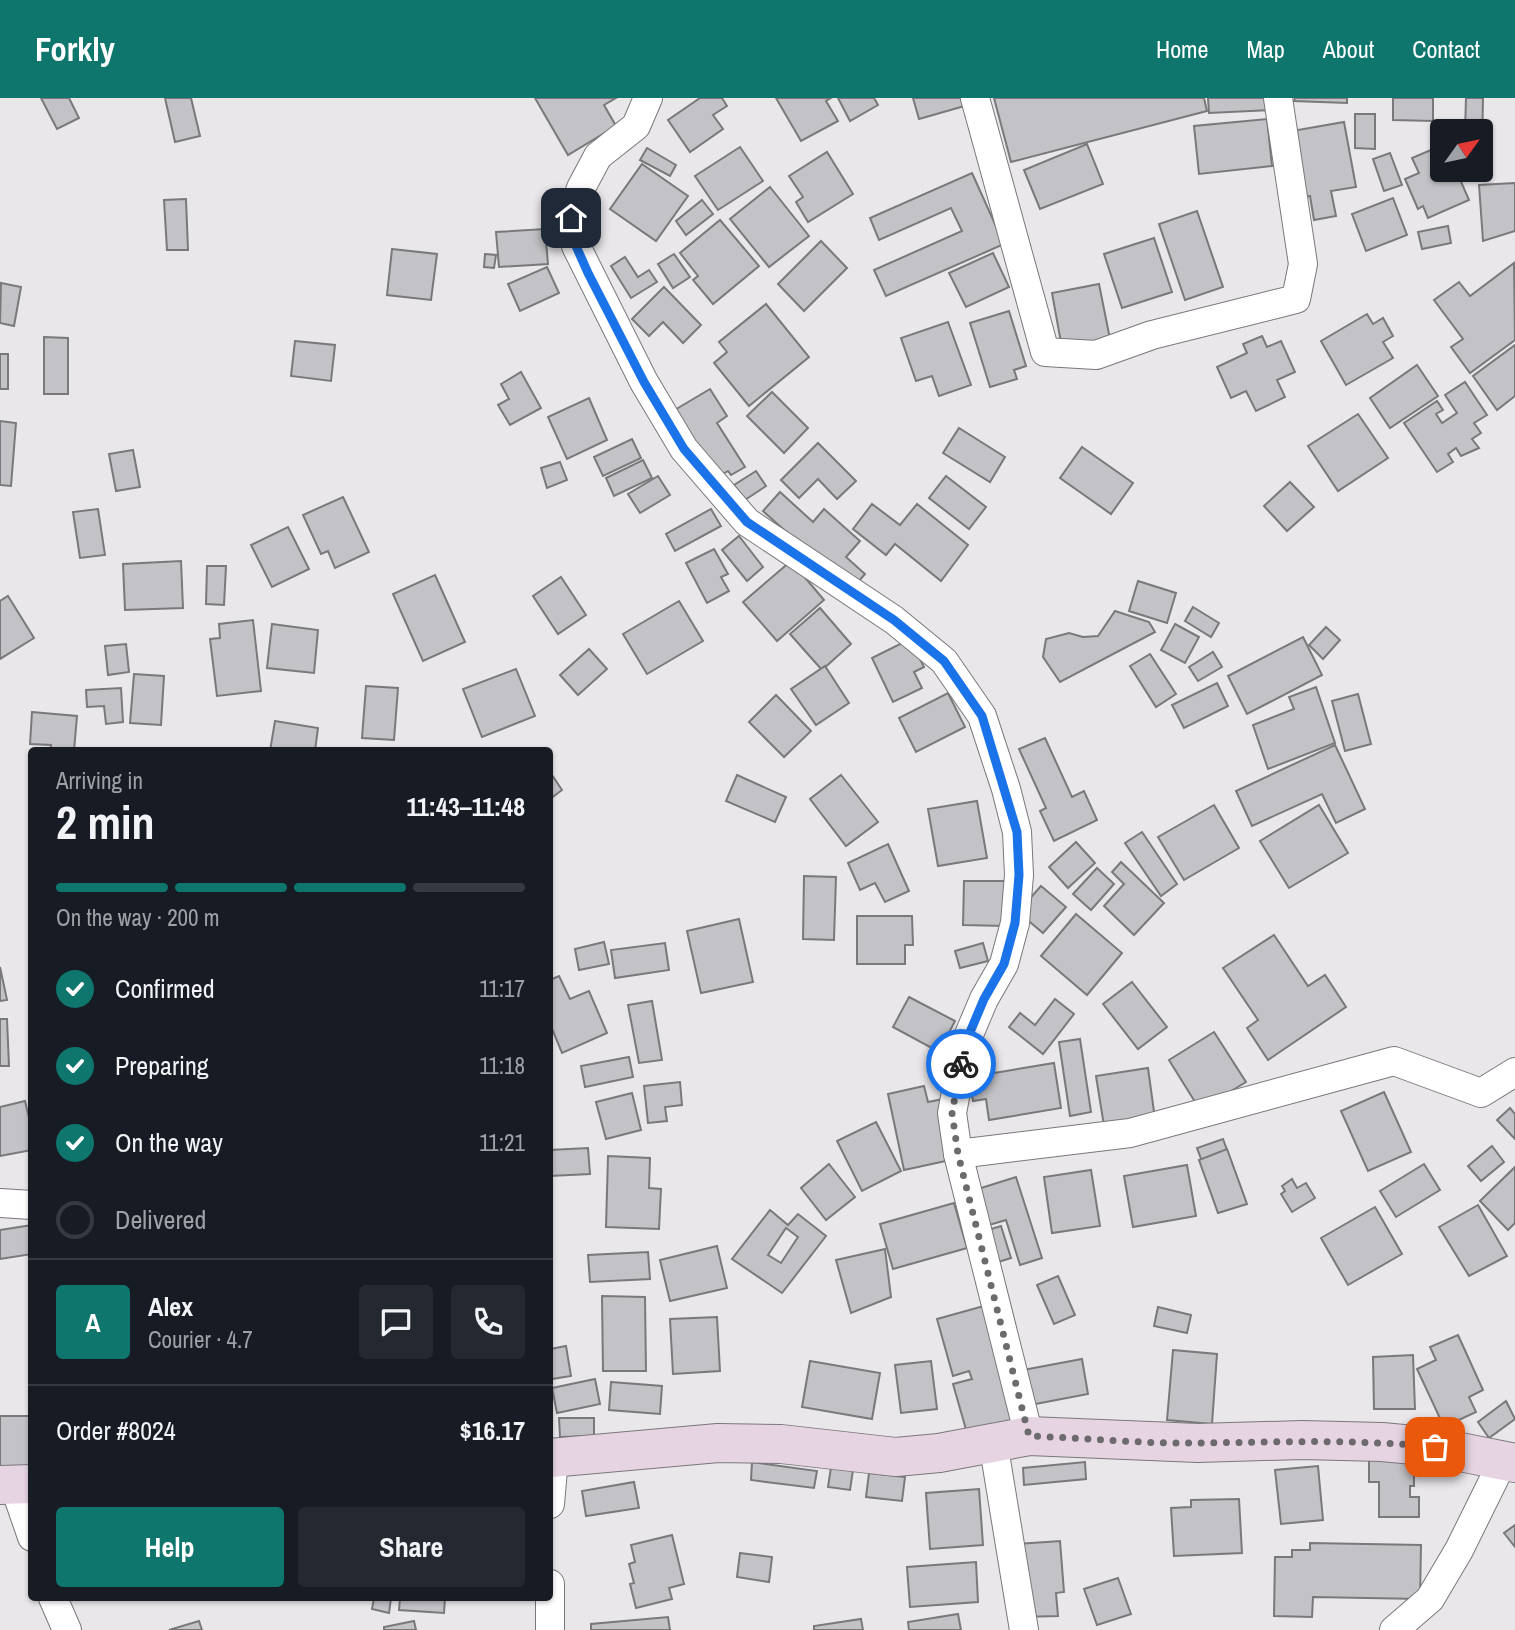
<!DOCTYPE html>
<meta charset="utf-8">
<style>
body{margin:0;font-family:"Archivo Narrow",sans-serif;background:#242831;color:#f1f3f6;height:100vh;display:flex;flex-direction:column;font-size:26px;white-space:nowrap}
*{box-sizing:border-box;margin:0}
p{font-size:23px;color:#9ea1a6}
.icon{flex:none;width:38px;height:38px;fill:none;stroke:currentColor;stroke-width:2;stroke-linecap:round;stroke-linejoin:round}
.map{position:relative;flex:1;overflow:hidden}
.sheet{position:absolute;left:28px;top:649px;width:525px;height:854px;display:flex;flex-direction:column;background:#171b24;border-radius:7px;box-shadow:0 2px 5px #0004}
.sheet>*{flex:none}
.needle{width:46px;rotate:57deg}
.buttons{position:absolute;left:1430px;top:21px;display:grid;gap:14px}
.buttons a{display:grid;place-items:center;width:63px;height:63px;border-radius:7px;background:#171b24;box-shadow:0 2px 5px #0004;font-size:35px}
.pin{position:absolute;display:grid;place-items:center;width:60px;height:60px;color:#fff;margin:-30px;border-radius:14px;box-shadow:0 4px 10px #0006}
.courier{position:absolute;display:grid;place-items:center;width:70px;height:70px;margin:-35px;border:5px solid #1a73e8;border-radius:50%;background:#fff;color:#222;box-shadow:0 2px 9px #0007}
.overview em{font-style:normal;font-weight:700}
.overview div{display:flex;flex-direction:column-reverse}
.overview{display:flex;align-items:center;justify-content:space-between;height:119px;padding:0 28px}
h1{font-size:46px;font-weight:700;line-height:52px}
.bar{display:grid;grid-template-columns:repeat(4,1fr);gap:10px 7px;align-content:center;height:84px;padding:0 28px}
.bar i{height:9px;border-radius:5px;background:#363941}
.bar .selected{background:#0f766e}
.bar p{grid-column:span 4}
.line{display:flex;align-items:center;gap:18px;padding:0 28px;border-top:2px solid #363941}
.line div{flex:1}
.round{display:grid;place-items:center;flex:none;width:74px;height:74px;border-radius:7px;background:#242831}
ol{padding:0 28px;list-style:none}
li{display:flex;align-items:center;gap:21px;height:77px}
li p{margin-inline-start:auto}
li .icon{padding:7px;border-radius:50%;background:#0f766e;color:#fff;stroke-width:4}
li:last-child{color:#9ea1a6}
li i{width:38px;height:38px;border:4px solid #363941;border-radius:50%}
.cta{display:flex;gap:14px;margin-top:auto;padding:14px 28px}
.cta a{flex:1;height:80px;border-radius:7px;background:#0f766e;color:#fff;font-size:28px;font-weight:700;line-height:80px;text-align:center}
.cta a+a{background:#242831;color:#f1f3f6}
header{display:flex;align-items:center;gap:42px;box-sizing:border-box;height:98px;padding:0 35px;background:#0f766e;color:#fff}
header strong{font-size:33px}
nav{display:flex;gap:38px;margin-inline-start:auto;font-size:24px}
.map>svg:first-child{display:block}
.building{fill:#c3c2c6;stroke:#79797c;stroke-width:2;fill-rule:evenodd}
.lines{fill:none;stroke-linecap:round;stroke-linejoin:round}
.minor-casing{stroke:#7a777a;stroke-width:30}
.secondary-casing{stroke:#7a777a;stroke-width:40}
.minor{stroke:#fff;stroke-width:28}
.secondary{stroke:#e7d4e2;stroke-width:38}
.done{stroke:#6c6a6c;stroke-width:7;stroke-dasharray:0 12.6}
.route{stroke:#1a73e8;stroke-width:9}
</style>
<header>
<strong>Forkly</strong>
<nav><a>Home</a><a>Map</a><a>About</a><a>Contact</a></nav>
</header>
<div class="map">
<svg width="1515" height="1532" viewBox="0 0 1515 1532">
<rect width="100%" height="100%" fill="#e9e7ea"/>
<g class="building">
<polygon points="41,0 69,0 79,20 57,31"/>
<polygon points="165,0 191,0 200,38 175,44"/>
<polygon points="535,0 616,0 604,7 616,28 568,57"/>
<polygon points="700,0 722,0 727,8 713,17 723,31 690,54 668,22"/>
<polygon points="776,0 831,0 826,3 838,23 801,43"/>
<polygon points="838,0 874,0 878,7 850,23"/>
<polygon points="913,0 966,0 968,7 919,21"/>
<polygon points="994,0 1204,0 1207,13 1011,64"/>
<polygon points="1208,0 1271,0 1272,12 1209,15"/>
<polygon points="1295,0 1347,0 1347,5 1294,3"/>
<polygon points="1393,0 1433,0 1433,23 1393,22"/>
<polygon points="1466,0 1483,0 1482,52 1480,33 1465,33"/>
<polygon points="1355,16 1375,16 1375,51 1355,50"/>
<polygon points="1267,21 1272,68 1199,76 1194,28"/>
<polygon points="1344,24 1356,89 1331,93 1336,118 1314,122 1310,98 1303,99 1292,33"/>
<polygon points="1087,46 1103,86 1040,111 1024,72"/>
<polygon points="740,49 763,83 718,112 695,78"/>
<polygon points="1438,49 1442,72 1456,72 1469,102 1428,120 1423,108 1418,111 1405,81 1419,75 1412,60"/>
<polygon points="647,50 676,67 670,78 640,62"/>
<polygon points="827,54 853,96 808,124 796,104 803,99 789,78"/>
<polygon points="1390,55 1402,87 1384,93 1373,61"/>
<polygon points="642,66 688,98 656,143 610,111"/>
<polygon points="972,75 1004,146 886,198 874,172 962,133 951,110 879,142 870,120"/>
<polygon points="1515,85 1515,133 1483,143 1479,87"/>
<polygon points="770,89 809,138 769,169 730,121"/>
<polygon points="1393,100 1407,137 1366,153 1352,116"/>
<polygon points="186,101 188,152 167,152 164,102"/>
<polygon points="702,102 713,116 686,137 676,123"/>
<polygon points="1197,113 1223,189 1185,202 1159,126"/>
<polygon points="720,122 759,168 713,206 693,182 698,178 680,155"/>
<polygon points="1448,128 1451,145 1422,151 1418,134"/>
<polygon points="545,131 548,166 499,169 496,134"/>
<polygon points="1154,140 1172,194 1122,210 1104,156"/>
<polygon points="821,143 847,170 804,213 778,186"/>
<polygon points="392,151 437,156 431,202 387,197"/>
<polygon points="993,155 1009,189 966,209 949,175"/>
<polygon points="485,156 496,157 494,170 484,169"/>
<polygon points="674,156 690,179 673,190 658,166"/>
<polygon points="625,159 638,179 649,172 657,184 631,200 611,168"/>
<polygon points="1514,165 1515,242 1470,275 1451,249 1463,241 1434,202 1459,184 1470,198"/>
<polygon points="547,169 559,195 520,213 508,186"/>
<polygon points="1,185 21,189 14,228 0,225"/>
<polygon points="1099,186 1110,241 1062,250 1052,195"/>
<polygon points="664,189 701,227 683,245 663,224 649,238 632,221"/>
<polygon points="766,206 809,259 749,308 714,265 727,254 719,244"/>
<polygon points="1009,213 1026,268 1014,272 1017,281 990,289 970,225"/>
<polygon points="1367,216 1373,226 1383,220 1393,238 1383,244 1393,260 1346,287 1321,243"/>
<polygon points="948,224 971,287 939,298 932,278 916,283 901,240"/>
<polygon points="1262,238 1267,249 1281,243 1295,274 1277,282 1285,299 1256,313 1246,293 1231,300 1217,269 1247,255 1243,246"/>
<polygon points="44,239 68,240 68,296 44,296"/>
<polygon points="295,243 335,247 331,283 291,278"/>
<polygon points="1515,247 1515,298 1497,312 1473,278"/>
<rect x="0" y="256" width="8" height="35"/>
<polygon points="1417,267 1438,298 1390,330 1370,300"/>
<polygon points="521,274 541,310 510,327 498,307 509,301 501,286"/>
<polygon points="1465,284 1487,317 1474,325 1481,335 1472,341 1479,350 1461,358 1456,350 1448,356 1453,364 1437,374 1404,325 1437,303 1443,312 1436,316 1442,325 1457,315 1445,297"/>
<polygon points="710,291 727,318 717,325 745,369 731,377 728,373 716,380 673,313"/>
<polygon points="772,294 808,330 784,355 747,318"/>
<polygon points="589,300 607,342 567,361 548,319"/>
<polygon points="1358,316 1388,360 1338,393 1308,348"/>
<polygon points="0,323 16,325 11,388 0,387"/>
<polygon points="959,330 1005,359 990,384 943,355"/>
<polygon points="632,341 641,360 603,378 594,359"/>
<polygon points="818,345 856,383 837,401 818,381 799,400 781,382"/>
<polygon points="1082,349 1133,385 1111,416 1060,380"/>
<polygon points="133,352 140,389 116,393 109,356"/>
<polygon points="643,362 652,380 614,398 606,380"/>
<polygon points="560,364 567,382 547,390 541,370"/>
<polygon points="756,373 766,388 745,402 734,387"/>
<polygon points="658,378 670,397 640,415 628,396"/>
<polygon points="946,378 986,409 969,431 929,400"/>
<polygon points="1290,384 1314,409 1287,433 1264,408"/>
<polygon points="780,394 813,424 824,411 860,443 846,459 865,476 851,492 763,413"/>
<polygon points="343,399 369,454 335,470 328,453 321,456 303,417"/>
<polygon points="872,406 900,427 917,406 968,447 941,483 895,446 886,457 853,431"/>
<polygon points="98,411 105,457 80,460 73,414"/>
<polygon points="711,411 721,428 675,453 666,436"/>
<polygon points="288,429 309,471 272,489 251,447"/>
<polygon points="739,438 763,469 747,483 722,452"/>
<polygon points="714,451 728,476 721,479 729,493 707,505 686,465"/>
<polygon points="181,463 183,510 125,512 123,466"/>
<polygon points="791,463 824,502 777,543 743,504"/>
<polygon points="207,468 226,468 224,507 206,506"/>
<polygon points="435,477 465,544 423,563 393,496"/>
<polygon points="561,479 586,517 558,536 533,498"/>
<polygon points="1138,483 1176,495 1167,525 1129,513"/>
<polygon points="8,498 34,540 0,561 0,503"/>
<polygon points="679,503 703,543 647,576 623,536"/>
<polygon points="1193,509 1219,525 1211,539 1185,523"/>
<polygon points="820,510 851,546 822,572 790,536"/>
<polygon points="1115,513 1149,524 1155,534 1060,584 1043,559 1046,541 1069,535 1083,539 1098,538"/>
<polygon points="253,522 261,593 217,598 210,541 220,540 219,526"/>
<polygon points="272,526 318,532 314,575 267,570"/>
<polygon points="1175,526 1199,539 1185,565 1161,552"/>
<polygon points="1326,529 1340,542 1323,561 1309,547"/>
<polygon points="1303,539 1322,577 1247,616 1228,578"/>
<polygon points="910,541 924,569 914,574 922,590 893,604 872,560"/>
<polygon points="126,546 129,574 108,577 105,548"/>
<polygon points="589,551 607,571 578,597 560,577"/>
<polygon points="1213,554 1222,569 1198,583 1189,569"/>
<polygon points="1150,556 1176,596 1156,609 1130,568"/>
<polygon points="825,568 849,605 816,627 791,591"/>
<polygon points="516,571 535,618 482,639 463,591"/>
<polygon points="134,576 164,578 161,627 130,625"/>
<polygon points="1217,585 1228,608 1184,630 1172,607"/>
<polygon points="366,588 398,590 394,642 362,640"/>
<polygon points="1316,589 1335,645 1268,671 1253,627 1294,611 1289,599"/>
<polygon points="121,590 123,624 106,626 104,608 87,609 86,592"/>
<polygon points="948,595 965,629 916,654 899,620"/>
<polygon points="1358,596 1371,646 1345,653 1332,603"/>
<polygon points="776,597 811,633 784,659 749,624"/>
<polygon points="32,614 77,618 74,653 50,653 51,647 30,646"/>
<polygon points="275,623 318,630 315,653 270,653"/>
<polygon points="1045,640 1072,699 1084,693 1097,722 1054,743 1040,713 1046,710 1019,651"/>
<polygon points="1335,647 1365,711 1336,725 1322,696 1252,728 1236,693"/>
<polygon points="550,674 562,692 550,701"/>
<polygon points="737,677 786,699 775,724 726,703"/>
<polygon points="841,677 878,724 846,748 810,701"/>
<polygon points="977,703 987,760 938,768 928,711"/>
<polygon points="1214,707 1239,750 1184,782 1158,739"/>
<polygon points="1319,707 1348,755 1289,790 1260,743"/>
<polygon points="1142,734 1177,786 1161,798 1125,745"/>
<polygon points="1076,744 1095,765 1068,790 1049,769"/>
<polygon points="888,746 909,793 885,804 875,785 860,792 848,765"/>
<polygon points="1121,764 1164,805 1134,837 1104,808 1124,786 1112,774"/>
<polygon points="1097,770 1114,786 1091,812 1073,796"/>
<polygon points="804,778 836,779 834,842 803,841"/>
<polygon points="964,783 1005,783 1005,828 963,827"/>
<polygon points="1041,788 1066,809 1043,835 1018,814"/>
<polygon points="1076,816 1122,855 1087,897 1041,858"/>
<polygon points="857,818 912,818 913,847 905,847 905,866 857,866"/>
<polygon points="739,821 753,884 701,895 687,833"/>
<polygon points="1274,837 1308,888 1325,877 1346,909 1268,962 1247,930 1258,922 1223,870"/>
<polygon points="604,844 609,866 579,872 575,851"/>
<polygon points="665,845 669,872 615,880 611,852"/>
<polygon points="983,845 988,863 960,870 955,853"/>
<polygon points="0,869 7,902 0,903"/>
<polygon points="559,878 570,901 589,893 607,935 562,955 550,926 550,882"/>
<polygon points="1132,884 1167,929 1138,951 1103,906"/>
<polygon points="909,899 955,923 939,954 893,929"/>
<polygon points="1055,901 1074,916 1043,956 1009,929 1020,915 1035,927"/>
<polygon points="652,903 662,962 639,965 628,907"/>
<polygon points="0,921 7,921 9,968 0,968"/>
<polygon points="1214,934 1246,984 1200,1012 1169,962"/>
<polygon points="1080,941 1091,1014 1070,1018 1059,944"/>
<polygon points="629,959 633,979 585,989 581,968"/>
<polygon points="1054,965 1061,1010 989,1022 986,1001 973,1003 968,972 981,970 982,977"/>
<polygon points="1148,970 1155,1021 1104,1028 1096,978"/>
<polygon points="680,984 682,1007 665,1009 667,1023 648,1025 644,988"/>
<polygon points="924,988 928,1004 943,1001 955,1061 904,1072 888,996"/>
<polygon points="1384,994 1411,1054 1368,1073 1341,1013"/>
<polygon points="632,995 641,1032 606,1041 596,1004"/>
<polygon points="25,1003 32,1032 32,1052 0,1058 0,1009"/>
<polygon points="1510,1010 1515,1016 1515,1041 1497,1022"/>
<polygon points="876,1024 901,1073 862,1093 837,1043"/>
<polygon points="1223,1041 1246,1104 1221,1114 1197,1050"/>
<polygon points="1492,1048 1504,1064 1481,1083 1468,1068"/>
<polygon points="588,1050 590,1076 550,1078 550,1052"/>
<polygon points="1227,1051 1247,1106 1218,1115 1199,1062"/>
<polygon points="608,1058 650,1060 649,1090 661,1091 659,1131 606,1129"/>
<polygon points="829,1066 855,1099 826,1122 801,1090"/>
<polygon points="1424,1066 1440,1092 1396,1119 1380,1093"/>
<polygon points="1187,1067 1196,1118 1133,1129 1124,1078"/>
<polygon points="1515,1069 1515,1125 1508,1132 1480,1103"/>
<polygon points="1091,1072 1100,1128 1052,1135 1044,1079"/>
<polygon points="1016,1079 1042,1160 1020,1167 1006,1122 989,1127 978,1091"/>
<polygon points="1292,1081 1297,1090 1306,1085 1315,1100 1292,1114 1281,1096 1285,1093 1282,1088"/>
<polygon points="954,1105 967,1150 893,1171 880,1126"/>
<polygon points="1478,1107 1507,1158 1469,1178 1439,1129"/>
<polygon points="1375,1109 1402,1156 1348,1187 1321,1140"/>
<path d="M770 1112 788 1127 798 1116 826 1138 782 1195 732 1161ZM786 1130 798 1139 781 1165 768 1157Z"/>
<polygon points="32,1127 32,1156 0,1161 0,1132"/>
<polygon points="1001,1128 1011,1160 995,1165 985,1133"/>
<polygon points="717,1148 727,1190 670,1203 660,1162"/>
<polygon points="885,1151 891,1199 851,1215 836,1162"/>
<polygon points="648,1154 650,1181 590,1184 588,1157"/>
<polygon points="1058,1178 1075,1217 1054,1226 1037,1187"/>
<polygon points="602,1198 645,1199 646,1273 603,1273"/>
<polygon points="991,1206 1023,1319 967,1335 953,1286 972,1281 969,1273 953,1278 937,1221"/>
<polygon points="1158,1209 1191,1217 1187,1235 1154,1228"/>
<polygon points="717,1219 720,1273 673,1276 670,1221"/>
<polygon points="1458,1237 1483,1292 1469,1299 1476,1314 1444,1329 1417,1271 1436,1262 1430,1249"/>
<polygon points="566,1248 571,1278 552,1281 550,1251"/>
<polygon points="1173,1252 1217,1256 1212,1326 1167,1322"/>
<polygon points="1413,1257 1415,1311 1374,1311 1373,1259"/>
<polygon points="1082,1261 1088,1296 1030,1307 1023,1272"/>
<polygon points="810,1263 880,1275 872,1321 802,1309"/>
<polygon points="931,1263 937,1311 901,1315 895,1267"/>
<polygon points="595,1281 600,1306 557,1315 552,1290"/>
<polygon points="611,1284 662,1288 660,1316 609,1312"/>
<polygon points="1506,1303 1515,1321 1489,1340 1478,1324"/>
<polygon points="0,1318 32,1318 32,1370 0,1372"/>
<polygon points="559,1320 594,1320 594,1338 560,1339"/>
<polygon points="1369,1359 1414,1360 1414,1388 1410,1388 1410,1399 1419,1399 1419,1419 1379,1419 1379,1384 1369,1384"/>
<polygon points="752,1364 817,1373 814,1390 751,1382"/>
<polygon points="1085,1364 1086,1381 1024,1387 1023,1370"/>
<polygon points="1318,1368 1323,1422 1281,1426 1275,1372"/>
<polygon points="831,1369 853,1372 850,1392 828,1389"/>
<polygon points="869,1375 905,1379 902,1403 866,1399"/>
<polygon points="634,1384 639,1410 586,1418 582,1393"/>
<polygon points="979,1391 983,1447 930,1451 926,1395"/>
<polygon points="1239,1401 1242,1455 1174,1458 1171,1410 1191,1409 1191,1402"/>
<polygon points="1515,1427 1515,1449 1504,1435"/>
<polygon points="672,1437 684,1486 669,1490 672,1501 636,1510 630,1486 634,1485 629,1466 635,1464 631,1447"/>
<polygon points="1060,1443 1064,1494 1056,1495 1058,1518 1021,1519 1017,1446"/>
<polygon points="1310,1445 1421,1447 1420,1501 1313,1499 1312,1519 1274,1518 1275,1459 1292,1459 1292,1452 1310,1452"/>
<polygon points="740,1455 772,1459 769,1484 737,1479"/>
<polygon points="976,1464 978,1504 910,1509 907,1469"/>
<polygon points="1118,1480 1131,1516 1097,1527 1084,1491"/>
<polygon points="374,1500 391,1500 389,1515 372,1511"/>
<polygon points="400,1500 445,1500 444,1515 399,1512"/>
<polygon points="958,1516 961,1532 909,1532 908,1524"/>
<polygon points="668,1519 670,1532 591,1532 591,1526"/>
<polygon points="861,1521 863,1532 814,1532 814,1528"/>
<polygon points="199,1523 202,1532 169,1532"/>
<polygon points="414,1523 416,1532 384,1532 384,1529"/>
</g>
<g class="lines">
<g class="minor-casing">
<g id="minor">
<polyline points="648,0 636,28 598,58 581,90 571,120 576,148 644,284 684,351 747,424 894,522 944,563 982,618 1006,691 1017,734 1019,777 1015,825 1004,866 984,901 965,946 952,1015 958,1056 1029,1338"/>
<polyline points="975,0 1045,254 1096,257 1152,237 1296,201 1303,166 1278,0"/>
<polyline points="958,1056 1130,1035 1394,963 1481,995 1515,974"/>
<polyline points="0,1105 32,1107"/>
<polyline points="993,1344 1024,1532"/>
<polyline points="14,1387 32,1439"/>
<polyline points="550,1406 554,1360"/>
<polyline points="550,1486 550,1532"/>
<polyline points="53,1500 67,1532"/>
<polyline points="1394,1532 1430,1501 1459,1452 1503,1363"/>
</g>
</g>
<g class="secondary-casing">
<g id="secondary">
<polyline points="550,1360 718,1345 781,1346 896,1359 939,1355 1029,1338 1198,1345 1302,1342 1382,1344 1435,1349 1515,1365"/>
<polyline points="0,1387 32,1386"/>
</g>
</g>
<use href="#minor" class="minor"/>
<use href="#secondary" class="secondary"/>
</g>
<g class="lines">
<path class="done" d="M961 966 952 1015 958 1056 1029 1338C1086 1340 1143 1346 1200 1345 1279 1344 1356 1341 1435 1349"/>
<polyline class="route" points="571,120 576,148 588,175 644,284 684,351 747,424 894,522 944,563 982,618 1017,734 1019,777 1015,825 1004,866 984,901 965,946 961,966"/>
</g>
</svg>
<div class="buttons">
<a><svg class="needle" viewBox="-14 -14 28 28"><path d="M0-13l5 13h-10z" fill="#e53935"/><path d="M0 13l5-13h-10z" fill="#9ea1a6"/></svg></a>
</div>
<div class="pin" style="left:1435px;top:1349px;background:#ea580c"><svg class="icon" aria-label="bag" viewBox="0 0 24 24"><path d="M5 8h14l-1 12H6zM9 8a3 3 0 0 1 6 0"/></svg></div>
<div class="pin" style="left:571px;top:120px;background:#1f2937"><svg class="icon" aria-label="home" viewBox="0 0 24 24"><path d="M3 11l9-7 9 7M6 9v11h12V9"/></svg></div>
<div class="courier" style="left:961px;top:966px"><svg class="icon" aria-label="bike" viewBox="0 0 24 24"><circle cx="6" cy="16" r="4"/><circle cx="18" cy="16" r="4"/><path d="M6 16l4-8h5l3 8M10 8l3 8H6M13 5h3"/></svg></div>
<section class="sheet">
<div class="overview"><div><h1>2 min</h1><p>Arriving in</p></div><em>11:43–11:48</em></div>
<div class="bar"><i class="selected"></i><i class="selected"></i><i class="selected"></i><i></i><p>On the way · 200 m</p></div>
<ol>
<li><svg class="icon" aria-label="check" viewBox="0 0 24 24"><path d="M5 12l5 5 9-10"/></svg>Confirmed<p>11:17</p></li>
<li><svg class="icon" aria-label="check" viewBox="0 0 24 24"><path d="M5 12l5 5 9-10"/></svg>Preparing<p>11:18</p></li>
<li><svg class="icon" aria-label="check" viewBox="0 0 24 24"><path d="M5 12l5 5 9-10"/></svg>On the way<p>11:21</p></li>
<li><i></i>Delivered</li>
</ol>
<div class="line" style="height:126px"><b class="round" style="background:#0f766e;color:#fff">A</b><div><b>Alex</b><p>Courier · 4.7</p></div><a class="round"><svg class="icon" aria-label="chat" viewBox="0 0 24 24"><path d="M4 5h16v11H9l-5 4z"/></svg></a><a class="round"><svg class="icon" aria-label="phone" viewBox="0 0 24 24"><path d="M5 4h4l2 5-3 2q2 4 5 5l2-3 5 2v4C11 20 4 13 5 4z"/></svg></a></div>
<div class="line" style="height:91px"><div>Order #8024</div><b>$16.17</b></div>
<div class="cta"><a>Help</a><a>Share</a></div>
</section>
</div>
